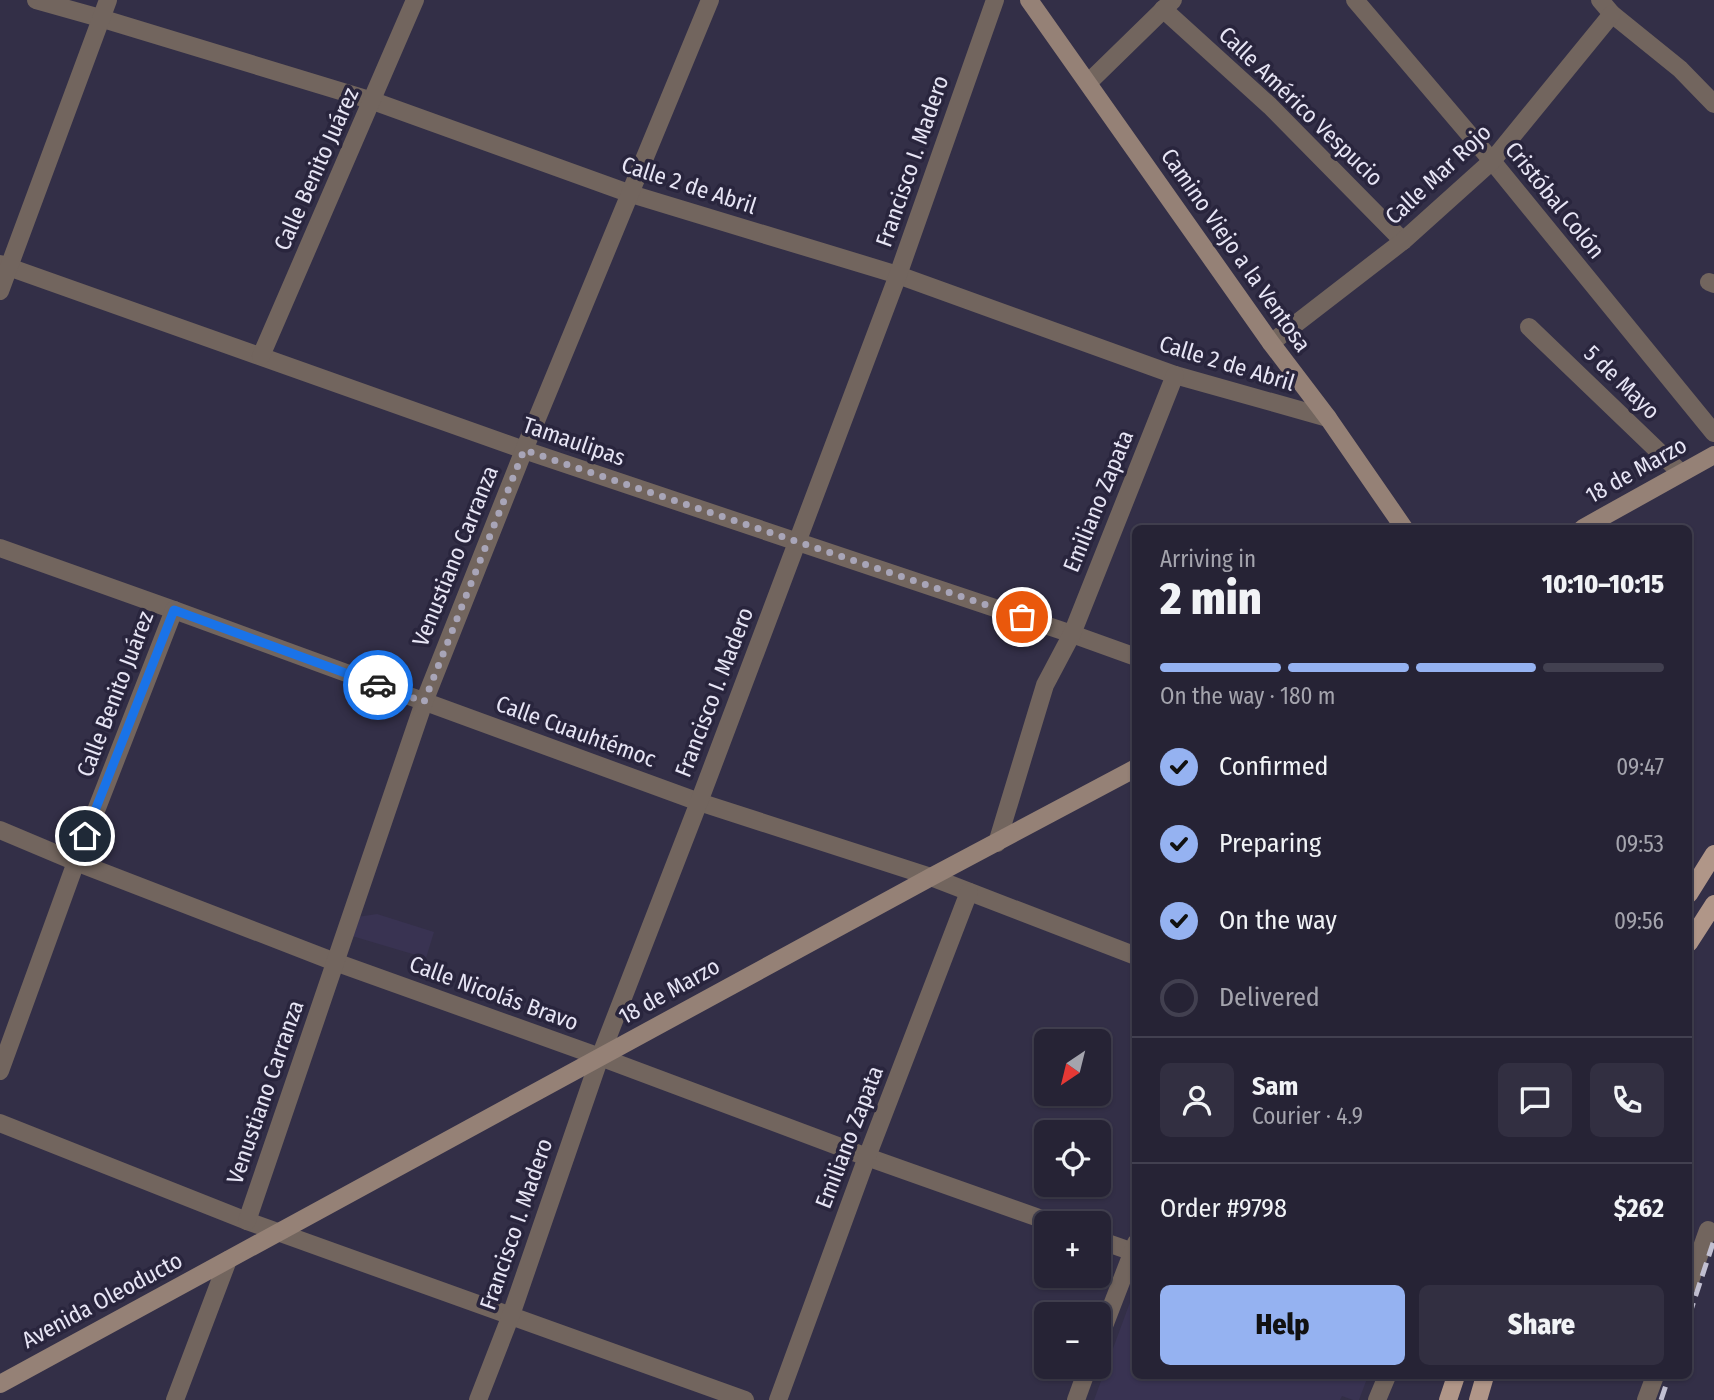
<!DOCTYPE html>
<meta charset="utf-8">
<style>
body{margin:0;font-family:"Fira Sans Condensed",sans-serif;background:#322f41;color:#f1f3f6;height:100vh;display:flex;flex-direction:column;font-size:26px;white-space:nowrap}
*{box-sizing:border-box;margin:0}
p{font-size:23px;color:#a4a4ad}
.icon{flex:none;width:38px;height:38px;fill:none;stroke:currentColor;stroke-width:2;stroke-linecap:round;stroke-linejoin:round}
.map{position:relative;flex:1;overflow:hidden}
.side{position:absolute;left:1132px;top:525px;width:560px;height:854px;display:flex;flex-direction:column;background:#262335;border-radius:10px;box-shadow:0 2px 5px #0004,0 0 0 2px #424050}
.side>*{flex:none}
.needle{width:46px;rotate:215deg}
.buttons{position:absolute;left:1034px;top:1029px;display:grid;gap:14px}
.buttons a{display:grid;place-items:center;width:77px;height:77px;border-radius:10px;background:#262335;box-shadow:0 2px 5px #0004,0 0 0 2px #424050;font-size:35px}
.pin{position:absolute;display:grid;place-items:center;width:60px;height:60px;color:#fff;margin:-30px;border:4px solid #fff;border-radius:50%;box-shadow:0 2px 7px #0007}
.courier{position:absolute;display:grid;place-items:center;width:70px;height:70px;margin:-35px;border:5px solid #1a73e8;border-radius:50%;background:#fff;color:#222;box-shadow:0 2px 9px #0007}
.summary em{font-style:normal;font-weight:800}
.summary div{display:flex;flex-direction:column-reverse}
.summary{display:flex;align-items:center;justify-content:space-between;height:119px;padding:0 28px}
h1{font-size:46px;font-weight:800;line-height:52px}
.bar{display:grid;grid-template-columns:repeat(4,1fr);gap:10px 7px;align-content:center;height:84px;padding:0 28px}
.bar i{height:9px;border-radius:5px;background:#424050}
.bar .selected{background:#95b2f1}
.bar p{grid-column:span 4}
.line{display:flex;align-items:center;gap:18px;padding:0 28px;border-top:2px solid #424050}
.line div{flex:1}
.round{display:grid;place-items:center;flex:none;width:74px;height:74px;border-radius:10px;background:#322f41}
ol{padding:0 28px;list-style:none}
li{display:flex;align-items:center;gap:21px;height:77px}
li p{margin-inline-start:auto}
li .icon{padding:7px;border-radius:50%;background:#95b2f1;color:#111;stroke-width:4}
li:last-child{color:#a4a4ad}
li i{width:38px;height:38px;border:4px solid #424050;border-radius:50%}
.action{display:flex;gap:14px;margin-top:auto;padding:14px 28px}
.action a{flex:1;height:80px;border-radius:10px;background:#95b2f1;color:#111;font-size:28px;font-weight:800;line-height:80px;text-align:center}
.action a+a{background:#322f41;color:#f1f3f6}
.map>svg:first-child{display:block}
.built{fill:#393352}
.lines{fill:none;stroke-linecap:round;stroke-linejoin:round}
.street{stroke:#72655e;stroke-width:18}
.secondary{stroke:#958176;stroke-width:18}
.primary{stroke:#b09688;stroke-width:18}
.rail{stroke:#c1bfd1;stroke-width:5;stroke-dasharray:14 7;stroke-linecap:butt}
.done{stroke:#a8a5b8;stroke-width:7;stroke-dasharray:0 12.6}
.route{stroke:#1a73e8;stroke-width:9}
.labels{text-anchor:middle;stroke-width:7;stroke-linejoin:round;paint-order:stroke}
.street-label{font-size:23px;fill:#e7e5f5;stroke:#29253d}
</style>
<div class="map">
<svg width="1714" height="1400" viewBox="0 0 1714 1400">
<rect width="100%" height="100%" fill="#332f47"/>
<g class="built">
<polygon points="377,914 434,932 426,958 352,936 357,917"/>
<polygon points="1136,1286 1136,1376 1368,1376 1359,1400 1353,1400 1342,1396 1340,1400 1094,1400"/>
</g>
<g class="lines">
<g class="street">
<polyline points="36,0 100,18 373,101 631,194 898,275 1175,375 1328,418"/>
<polyline points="1355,0 1492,161 1714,433"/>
<polyline points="1600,0 1612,14 1680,69 1714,104"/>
<polyline points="1163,9 1270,106 1403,241"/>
<polyline points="1088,83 1173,0"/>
<polyline points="0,264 524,450 1072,634 1136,657"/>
<polyline points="1709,282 1714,284"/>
<polyline points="0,291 108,0"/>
<polyline points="1529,327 1680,472"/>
<polyline points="1271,343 1403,241 1492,161 1612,14"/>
<polyline points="261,356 415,0"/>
<polyline points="0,548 174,610 699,802 931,877 1136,956"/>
<polyline points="0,830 76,862 335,962 600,1057 867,1157 1053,1223"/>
<polyline points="997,843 1045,685 1072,634 1175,375"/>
<polyline points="0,1071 76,862 174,610"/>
<polyline points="0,1123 247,1221 745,1400"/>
<polyline points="247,1221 424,702 524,450 710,0"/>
<polyline points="1099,1240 1136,1253"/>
<polyline points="1689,1284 1708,1230"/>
<polyline points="1099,1339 1136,1243"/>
<polyline points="175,1400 228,1260"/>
<polyline points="478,1400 511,1315 600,1057 699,802 898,275 995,0"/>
<polyline points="778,1400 867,1157 969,892"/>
<polyline points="1076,1400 1088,1367"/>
<polyline points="1377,1400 1387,1376"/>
<polyline points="1646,1400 1655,1376"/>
</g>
<g class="secondary">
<polyline points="1029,0 1271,343 1328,418 1404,528"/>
<polyline points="1583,528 1714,455"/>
<polyline points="0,1384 931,877 1136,768"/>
</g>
<g class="primary">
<polyline points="1689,894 1714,854"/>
<polyline points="1689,943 1714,904"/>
<polyline points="1448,1400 1456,1376"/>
<polyline points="1478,1400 1485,1376"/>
</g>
<g class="rail">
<polyline points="1689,1316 1714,1240"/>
<polyline points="1661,1400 1669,1376"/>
</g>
</g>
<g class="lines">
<polyline class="done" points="378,685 424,702 524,450 1022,617"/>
<polyline class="route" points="85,836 174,610 378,685"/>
</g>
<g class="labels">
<g class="street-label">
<text transform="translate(1301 106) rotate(44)" y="8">Calle Américo Vespucio</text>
<text transform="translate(912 161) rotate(-71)" y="8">Francisco I. Madero</text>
<text transform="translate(316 169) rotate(-66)" y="8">Calle Benito Juárez</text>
<text transform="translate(1438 174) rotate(-43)" y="8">Calle Mar Rojo</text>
<text transform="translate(689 185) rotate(18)" y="8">Calle 2 de Abril</text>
<text transform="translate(1555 200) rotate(51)" y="8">Cristóbal Colón</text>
<text transform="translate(1236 250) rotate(55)" y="8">Camino Viejo a la Ventosa</text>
<text transform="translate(1227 363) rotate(17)" y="8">Calle 2 de Abril</text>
<text transform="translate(1622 382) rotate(44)" y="8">5 de Mayo</text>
<text transform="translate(574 441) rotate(19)" y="8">Tamaulipas</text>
<text transform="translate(1636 470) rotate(-29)" y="8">18 de Marzo</text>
<text transform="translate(1098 501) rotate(-68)" y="8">Emiliano Zapata</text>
<text transform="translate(455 556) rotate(-68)" y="8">Venustiano Carranza</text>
<text transform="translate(714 692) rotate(-69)" y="8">Francisco I. Madero</text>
<text transform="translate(115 694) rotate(-69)" y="8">Calle Benito Juárez</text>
<text transform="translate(576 731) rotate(20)" y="8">Calle Cuauhtémoc</text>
<text transform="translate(669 991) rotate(-29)" y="8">18 de Marzo</text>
<text transform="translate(494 993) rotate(20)" y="8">Calle Nicolás Bravo</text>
<text transform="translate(265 1092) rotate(-71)" y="8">Venustiano Carranza</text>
<text transform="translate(849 1137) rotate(-69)" y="8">Emiliano Zapata</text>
<text transform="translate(516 1224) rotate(-71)" y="8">Francisco I. Madero</text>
<text transform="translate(102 1300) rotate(-28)" y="8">Avenida Oleoducto</text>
</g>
</g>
</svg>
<div class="buttons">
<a><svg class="needle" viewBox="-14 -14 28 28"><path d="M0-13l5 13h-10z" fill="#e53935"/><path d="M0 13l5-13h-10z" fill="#a4a4ad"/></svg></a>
<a><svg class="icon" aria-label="locate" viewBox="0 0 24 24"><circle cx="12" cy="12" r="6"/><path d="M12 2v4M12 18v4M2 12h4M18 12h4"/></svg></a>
<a>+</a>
<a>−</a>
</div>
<div class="pin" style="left:1022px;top:617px;background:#ea580c"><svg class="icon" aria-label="bag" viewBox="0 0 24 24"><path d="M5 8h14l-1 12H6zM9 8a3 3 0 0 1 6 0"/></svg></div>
<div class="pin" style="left:85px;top:836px;background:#1f2937"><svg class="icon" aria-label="home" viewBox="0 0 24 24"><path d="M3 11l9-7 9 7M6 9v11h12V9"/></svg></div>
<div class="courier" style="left:378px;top:685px"><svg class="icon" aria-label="car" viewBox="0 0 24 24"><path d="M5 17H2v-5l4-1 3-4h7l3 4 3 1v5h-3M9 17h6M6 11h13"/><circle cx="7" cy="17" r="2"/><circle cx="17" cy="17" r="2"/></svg></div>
<section class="side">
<div class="summary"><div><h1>2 min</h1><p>Arriving in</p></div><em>10:10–10:15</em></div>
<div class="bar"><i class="selected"></i><i class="selected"></i><i class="selected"></i><i></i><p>On the way · 180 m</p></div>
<ol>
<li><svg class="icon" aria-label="check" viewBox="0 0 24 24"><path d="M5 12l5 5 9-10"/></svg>Confirmed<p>09:47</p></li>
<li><svg class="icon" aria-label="check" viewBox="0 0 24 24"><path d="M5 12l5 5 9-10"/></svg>Preparing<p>09:53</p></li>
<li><svg class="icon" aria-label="check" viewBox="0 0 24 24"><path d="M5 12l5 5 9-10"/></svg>On the way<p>09:56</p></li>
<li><i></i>Delivered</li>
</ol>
<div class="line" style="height:126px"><a class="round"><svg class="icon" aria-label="person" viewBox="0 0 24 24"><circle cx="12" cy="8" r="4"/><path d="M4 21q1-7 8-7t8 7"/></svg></a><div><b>Sam</b><p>Courier · 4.9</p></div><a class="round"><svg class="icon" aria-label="chat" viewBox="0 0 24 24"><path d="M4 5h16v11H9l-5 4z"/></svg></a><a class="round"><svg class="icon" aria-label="phone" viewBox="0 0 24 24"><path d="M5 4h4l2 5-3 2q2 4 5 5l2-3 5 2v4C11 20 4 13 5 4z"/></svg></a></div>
<div class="line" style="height:91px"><div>Order #9798</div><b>$262</b></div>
<div class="action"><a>Help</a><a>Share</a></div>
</section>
</div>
